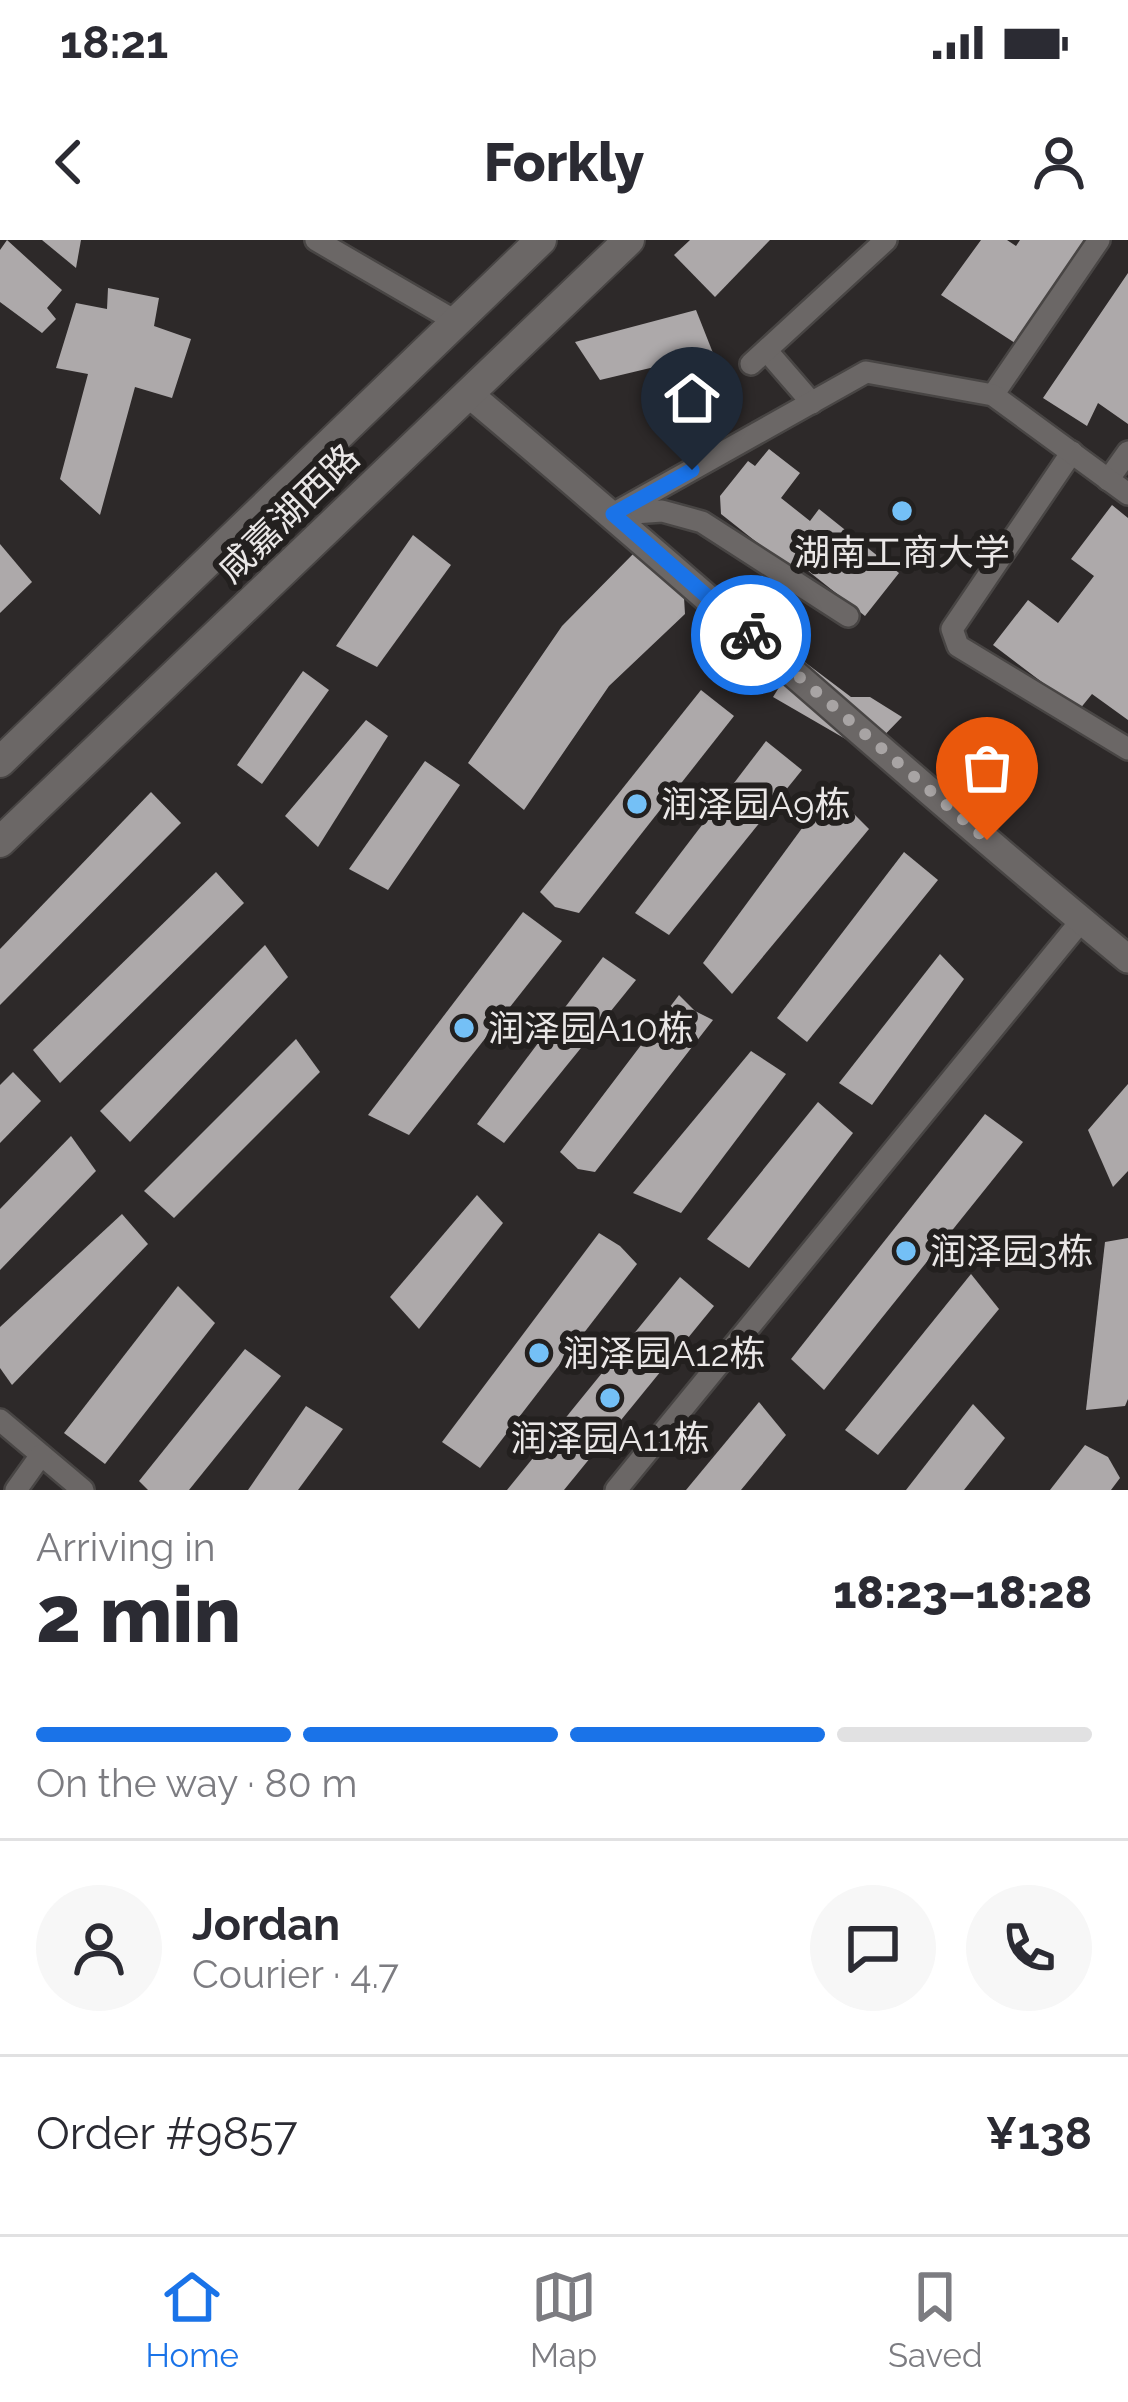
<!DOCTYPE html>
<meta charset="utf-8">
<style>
body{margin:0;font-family:Raleway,"Noto Sans SC",sans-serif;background:#f7f7f7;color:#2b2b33;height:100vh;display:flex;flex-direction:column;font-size:45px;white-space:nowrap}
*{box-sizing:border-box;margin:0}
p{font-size:39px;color:#7c7c81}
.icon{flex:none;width:66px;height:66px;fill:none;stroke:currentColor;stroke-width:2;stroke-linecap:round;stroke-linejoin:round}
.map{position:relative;height:1250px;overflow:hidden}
.side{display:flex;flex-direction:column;background:#fff;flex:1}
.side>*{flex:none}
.pin{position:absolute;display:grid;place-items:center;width:102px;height:102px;color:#fff;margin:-123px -51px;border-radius:50% 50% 50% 0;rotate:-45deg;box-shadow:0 0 12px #0007}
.pin .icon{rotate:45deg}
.courier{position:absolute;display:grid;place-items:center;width:120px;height:120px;margin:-60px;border:9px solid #1a73e8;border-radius:50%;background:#fff;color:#222;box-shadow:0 3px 15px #0007}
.headline em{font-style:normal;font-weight:800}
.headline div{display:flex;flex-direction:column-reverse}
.headline{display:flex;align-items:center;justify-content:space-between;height:204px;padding:0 36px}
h1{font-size:78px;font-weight:800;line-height:90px}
.bar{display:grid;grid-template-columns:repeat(4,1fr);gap:18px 12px;align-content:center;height:144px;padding:0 36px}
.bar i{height:15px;border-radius:9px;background:#e1e1e2}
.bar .active{background:#1a73e8}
.bar p{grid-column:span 4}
.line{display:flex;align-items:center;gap:30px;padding:0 36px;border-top:3px solid #e1e1e2}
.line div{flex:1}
.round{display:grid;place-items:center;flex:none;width:126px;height:126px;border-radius:63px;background:#f7f7f7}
.status{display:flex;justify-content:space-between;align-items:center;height:84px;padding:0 60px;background:#fff;direction:ltr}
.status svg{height:33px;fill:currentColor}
header{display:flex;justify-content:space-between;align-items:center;height:156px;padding:0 36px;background:#fff;font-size:54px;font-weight:800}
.tab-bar{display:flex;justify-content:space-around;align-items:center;height:168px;border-top:3px solid #e1e1e2;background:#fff;font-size:33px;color:#7c7c81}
.tab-bar a{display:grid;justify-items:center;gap:6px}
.tab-bar .active{color:#1a73e8}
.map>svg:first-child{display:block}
.building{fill:#ada9aa}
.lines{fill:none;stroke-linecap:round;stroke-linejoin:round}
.minor-casing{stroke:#484544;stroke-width:26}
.tertiary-casing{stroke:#484544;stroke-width:32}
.secondary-casing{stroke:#484544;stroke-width:34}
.minor{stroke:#6b6766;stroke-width:21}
.tertiary{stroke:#6b6766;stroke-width:27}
.secondary{stroke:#6b6766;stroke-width:30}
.done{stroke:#a8a4a4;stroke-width:12;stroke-dasharray:0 21.6}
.route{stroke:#1a73e8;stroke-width:15}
.poi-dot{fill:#74c0f6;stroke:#23201f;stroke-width:4.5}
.labels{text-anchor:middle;stroke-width:12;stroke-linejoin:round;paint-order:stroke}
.street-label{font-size:36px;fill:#eae7e7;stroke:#23201f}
.poi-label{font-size:36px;fill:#eae7e7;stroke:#23201f;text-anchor:start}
</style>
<div class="status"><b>18:21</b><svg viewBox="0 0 49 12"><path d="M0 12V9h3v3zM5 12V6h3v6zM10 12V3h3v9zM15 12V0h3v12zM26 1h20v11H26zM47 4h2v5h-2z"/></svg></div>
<header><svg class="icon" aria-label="back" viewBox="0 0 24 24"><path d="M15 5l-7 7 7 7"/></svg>Forkly<svg class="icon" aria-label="person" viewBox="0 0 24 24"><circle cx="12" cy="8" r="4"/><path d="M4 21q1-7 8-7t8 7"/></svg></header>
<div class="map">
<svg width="1128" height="1250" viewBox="0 0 1128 1250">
<rect width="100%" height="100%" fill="#2d2929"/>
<g class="building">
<polygon points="7,0 62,50 47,68 56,79 42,93 0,62 0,10"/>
<polygon points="42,0 81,0 76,28"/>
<polygon points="690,0 770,0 715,57 674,15"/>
<polygon points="981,0 1007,0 1016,6 1020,0 1084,0 1015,103 941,55"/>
<polygon points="1128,33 1128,184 1098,163 1087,186 1043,158"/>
<polygon points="108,48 159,58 154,86 191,99 172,158 135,147 100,275 60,239 88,134 56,128 76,63 107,69"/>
<polygon points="696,70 713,113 600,140 575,102"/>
<polygon points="769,209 800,233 781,258 810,281 819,269 899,333 865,376 798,323 793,331 721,274 720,256 748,221 755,226"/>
<polygon points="1112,265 1128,278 1128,480 1092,454 1079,470 993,405 1028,360 1058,383 1094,336 1071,319"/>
<polygon points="413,295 451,325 377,427 336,406"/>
<polygon points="0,304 32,342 0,373"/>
<polygon points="638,309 683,341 685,374 609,446 524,570 468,523 562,386"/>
<polygon points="798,417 851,457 870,457 902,477 868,512 773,457"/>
<polygon points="303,431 329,450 262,544 237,525"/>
<polygon points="701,450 734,476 579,673 555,667 540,652"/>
<polygon points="366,480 388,496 318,607 285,576"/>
<polygon points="766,501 802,530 669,695 635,673"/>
<polygon points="425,521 460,545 388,650 349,629"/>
<polygon points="830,550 869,589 732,754 703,723"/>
<polygon points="151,552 181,583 0,765 0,709"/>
<polygon points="904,612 938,640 807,802 777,778"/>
<polygon points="216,632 244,663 60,843 33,810"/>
<polygon points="523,672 562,701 409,895 368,875"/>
<polygon points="265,705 288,737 130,902 100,871"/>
<polygon points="940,714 964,739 872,865 839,843"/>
<polygon points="603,717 636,740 504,903 477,884"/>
<polygon points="679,755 695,771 713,780 595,932 578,929 560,912"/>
<polygon points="296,799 320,832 174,978 144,951"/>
<polygon points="751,811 786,834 681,973 633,953"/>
<polygon points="13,832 41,861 0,903 0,845"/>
<polygon points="1128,844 1128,931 1113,947 1088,890"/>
<polygon points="818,862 853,893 749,1028 707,999"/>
<polygon points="985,874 1023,902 824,1150 791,1119"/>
<polygon points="71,896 96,931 0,1030 0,969"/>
<polygon points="477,955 503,983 419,1089 390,1057"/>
<polygon points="122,974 148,1004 12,1145 0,1128 0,1087"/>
<polygon points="599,993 620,1006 637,1024 480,1228 442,1202"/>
<polygon points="1128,998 1128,1159 1125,1166 1086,1170 1105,1002"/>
<polygon points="971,1034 999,1069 878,1215 845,1190"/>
<polygon points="680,1037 714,1066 564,1250 507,1250"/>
<polygon points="178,1046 215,1083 105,1224 64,1193"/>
<polygon points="245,1109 281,1136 189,1250 148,1250 139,1241"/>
<polygon points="759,1162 786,1195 741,1250 686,1250"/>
<polygon points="973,1164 1005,1198 964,1250 906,1250"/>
<polygon points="306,1166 343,1189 298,1250 248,1250"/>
<polygon points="1085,1205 1108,1217 1120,1238 1111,1250 1050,1250"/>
</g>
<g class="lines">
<g class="minor-casing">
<g id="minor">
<polyline points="316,0 457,82"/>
<polyline points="767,111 812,163"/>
<polyline points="751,124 886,0"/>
<polyline points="993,155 1099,0"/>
<polyline points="1072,212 952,389 958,406 1128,509"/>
<polyline points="1108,240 1128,212"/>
<polyline points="613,274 866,132 993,155 1128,254"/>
<polyline points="620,274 662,271 702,282 848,376"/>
<polyline points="0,1180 83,1250"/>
<polyline points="16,1250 41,1215"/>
<polyline points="616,1250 1081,681"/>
</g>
</g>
<g class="tertiary-casing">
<path id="tertiary" d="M469 154C691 340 905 535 1128 719"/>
</g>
<g class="secondary-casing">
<g id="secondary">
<polyline points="0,522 541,0"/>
<polyline points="0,602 629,0"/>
</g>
</g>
<use href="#minor" class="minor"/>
<use href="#tertiary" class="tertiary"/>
<use href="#secondary" class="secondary"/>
</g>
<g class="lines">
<polyline class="done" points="751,395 987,600"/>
<polyline class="route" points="692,230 613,274 751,395"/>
</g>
<g class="poi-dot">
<circle cx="902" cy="271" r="12"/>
<circle cx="637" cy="564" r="12"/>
<circle cx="464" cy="788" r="12"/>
<circle cx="906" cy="1011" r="12"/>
<circle cx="539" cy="1113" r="12"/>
<circle cx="610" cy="1158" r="12"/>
</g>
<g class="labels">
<g class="street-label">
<text transform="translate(288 273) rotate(-44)" y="13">咸嘉湖西路</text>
</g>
<g class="poi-label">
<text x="902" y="325" text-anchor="middle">湖南工商大学</text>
<text x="661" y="577">润泽园A9栋</text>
<text x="488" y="801">润泽园A10栋</text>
<text x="930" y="1024">润泽园3栋</text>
<text x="563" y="1126">润泽园A12栋</text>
<text x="610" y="1211" text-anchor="middle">润泽园A11栋</text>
</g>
</g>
</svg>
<div class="pin" style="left:987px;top:600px;background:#ea580c"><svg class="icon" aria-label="bag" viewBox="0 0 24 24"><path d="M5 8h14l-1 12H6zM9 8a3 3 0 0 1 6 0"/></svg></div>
<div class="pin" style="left:692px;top:230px;background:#1f2937"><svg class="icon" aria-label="home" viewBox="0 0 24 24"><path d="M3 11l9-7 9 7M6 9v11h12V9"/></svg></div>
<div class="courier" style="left:751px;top:395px"><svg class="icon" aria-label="bike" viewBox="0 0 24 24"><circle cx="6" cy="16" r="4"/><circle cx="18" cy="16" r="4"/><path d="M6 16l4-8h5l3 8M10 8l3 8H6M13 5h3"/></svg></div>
</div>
<section class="side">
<div class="headline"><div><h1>2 min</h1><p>Arriving in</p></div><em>18:23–18:28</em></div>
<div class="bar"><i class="active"></i><i class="active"></i><i class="active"></i><i></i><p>On the way · 80 m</p></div>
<div class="line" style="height:216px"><a class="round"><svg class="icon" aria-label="person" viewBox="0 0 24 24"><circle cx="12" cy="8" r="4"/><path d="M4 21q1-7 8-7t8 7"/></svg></a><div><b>Jordan</b><p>Courier · 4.7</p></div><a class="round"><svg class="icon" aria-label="chat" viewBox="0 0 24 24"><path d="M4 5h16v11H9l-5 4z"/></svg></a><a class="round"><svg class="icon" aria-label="phone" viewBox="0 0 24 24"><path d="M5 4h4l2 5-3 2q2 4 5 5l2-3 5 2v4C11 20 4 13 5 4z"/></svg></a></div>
<div class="line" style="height:156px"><div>Order #9857</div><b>¥138</b></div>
</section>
<nav class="tab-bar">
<a class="active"><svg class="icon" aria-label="home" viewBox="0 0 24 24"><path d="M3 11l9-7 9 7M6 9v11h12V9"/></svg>Home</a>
<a><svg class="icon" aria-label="map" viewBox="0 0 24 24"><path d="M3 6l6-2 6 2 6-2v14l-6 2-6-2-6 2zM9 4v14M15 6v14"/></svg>Map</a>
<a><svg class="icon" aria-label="saved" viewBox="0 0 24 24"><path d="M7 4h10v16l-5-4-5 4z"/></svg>Saved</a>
</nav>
